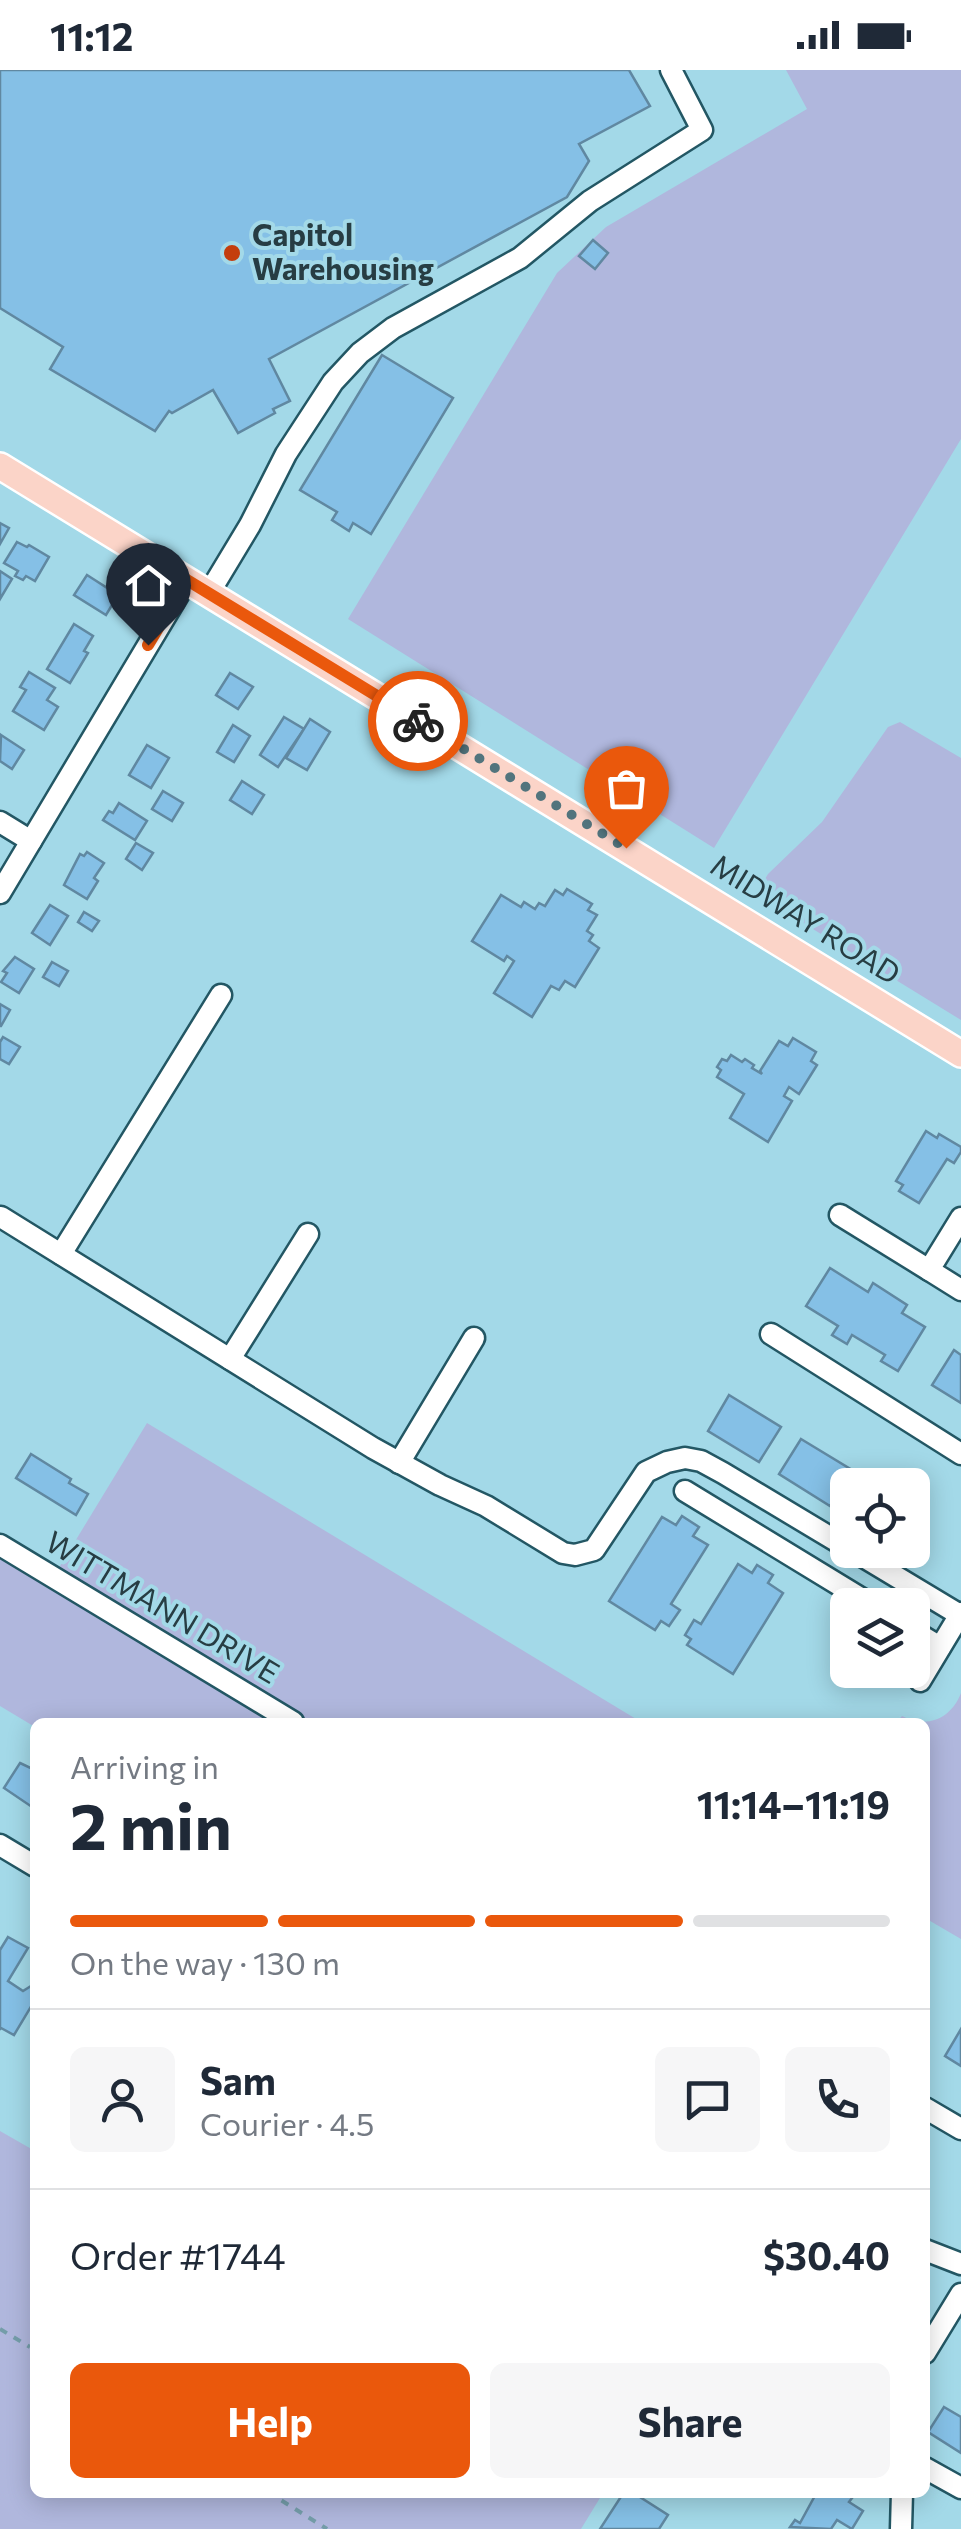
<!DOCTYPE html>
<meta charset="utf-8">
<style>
body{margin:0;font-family:Commissioner,sans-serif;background:#f6f6f7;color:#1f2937;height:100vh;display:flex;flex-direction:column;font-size:38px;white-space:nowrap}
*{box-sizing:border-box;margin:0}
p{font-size:32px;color:#747a83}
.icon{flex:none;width:55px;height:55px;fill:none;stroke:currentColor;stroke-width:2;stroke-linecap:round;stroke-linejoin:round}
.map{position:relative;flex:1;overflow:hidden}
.side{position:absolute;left:30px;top:1648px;width:900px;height:780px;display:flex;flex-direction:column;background:#fff;border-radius:15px;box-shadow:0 5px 25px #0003}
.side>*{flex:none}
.buttons{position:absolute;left:830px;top:1398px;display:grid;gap:20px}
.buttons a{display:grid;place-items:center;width:100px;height:100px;border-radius:15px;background:#fff;box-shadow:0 5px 25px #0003;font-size:50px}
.pin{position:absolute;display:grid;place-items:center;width:85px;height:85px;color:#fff;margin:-102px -42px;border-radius:50% 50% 50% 0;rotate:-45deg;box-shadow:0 0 10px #0007}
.pin .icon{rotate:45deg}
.courier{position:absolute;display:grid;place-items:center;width:100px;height:100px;margin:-50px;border:8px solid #ea580c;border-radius:50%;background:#fff;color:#222;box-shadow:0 2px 12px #0007}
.head em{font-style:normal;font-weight:700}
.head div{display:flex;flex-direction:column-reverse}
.head{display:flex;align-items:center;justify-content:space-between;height:170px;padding:0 40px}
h1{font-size:65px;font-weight:700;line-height:75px}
.bar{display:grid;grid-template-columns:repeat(4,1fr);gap:15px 10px;align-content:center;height:120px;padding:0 40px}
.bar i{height:12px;border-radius:8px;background:#e0e1e3}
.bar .selected{background:#ea580c}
.bar p{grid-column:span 4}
.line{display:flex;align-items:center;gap:25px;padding:0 40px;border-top:2px solid #e0e1e3}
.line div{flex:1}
.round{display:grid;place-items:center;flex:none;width:105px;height:105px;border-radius:15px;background:#f6f6f7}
.primary-button{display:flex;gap:20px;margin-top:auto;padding:20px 40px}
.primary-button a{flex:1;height:115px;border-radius:15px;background:#ea580c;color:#fff;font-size:40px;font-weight:700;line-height:115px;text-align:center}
.primary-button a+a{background:#f6f6f7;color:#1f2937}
.status{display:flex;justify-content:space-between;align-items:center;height:70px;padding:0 50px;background:#fff;direction:ltr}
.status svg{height:28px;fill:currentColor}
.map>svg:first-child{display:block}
.green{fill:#b0b7dd}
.building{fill:#85c0e6;stroke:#6088a1;stroke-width:2.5}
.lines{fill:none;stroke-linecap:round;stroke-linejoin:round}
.minor-casing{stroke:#235764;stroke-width:25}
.major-casing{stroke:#fff;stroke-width:30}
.path{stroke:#749da9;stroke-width:4;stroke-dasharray:8 8;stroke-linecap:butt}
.minor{stroke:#fff;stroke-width:20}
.major{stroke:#fbd4c8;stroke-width:25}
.done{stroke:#52747d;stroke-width:10;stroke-dasharray:0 18}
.route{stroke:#ea580c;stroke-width:12}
.poi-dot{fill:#c43d0c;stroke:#a3d9e8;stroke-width:4}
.labels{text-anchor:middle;stroke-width:8;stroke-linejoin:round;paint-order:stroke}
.poi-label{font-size:30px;font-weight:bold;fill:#273d43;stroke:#a3d9e8;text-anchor:start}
.street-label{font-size:30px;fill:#273d43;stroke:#a3d9e8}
</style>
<div class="status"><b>11:12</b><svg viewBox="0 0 49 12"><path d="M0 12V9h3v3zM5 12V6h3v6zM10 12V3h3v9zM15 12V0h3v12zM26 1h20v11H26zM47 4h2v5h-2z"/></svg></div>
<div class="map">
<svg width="961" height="2459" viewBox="0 0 961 2459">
<rect width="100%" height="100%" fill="#a3d9e8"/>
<g class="green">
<polygon points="786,0 961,0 961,369 714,778 348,549 557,203 606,157 807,39"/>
<polygon points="900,652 961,688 961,950 756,824 768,804 822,752 888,657"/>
<polygon points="147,1353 641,1652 35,1652 35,1657 0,1636 0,1483 57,1501"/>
<path d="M961 1623V1869L925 1848V1652H897L902 1646C927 1659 951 1649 961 1623Z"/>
<polygon points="0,2061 35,2081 35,2422 603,2423 581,2459 0,2459"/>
</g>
<g class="building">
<polygon points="0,0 629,0 650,36 579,74 589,91 567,127 269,289 290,331 273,339 275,343 238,363 213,320 172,343 169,341 155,361 50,299 63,277 0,238"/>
<polygon points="593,170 608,183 595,199 579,186"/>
<polygon points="382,285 453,328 371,464 353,453 349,461 332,450 337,442 300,420"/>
<polygon points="0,453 9,458 0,474"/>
<polygon points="17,472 27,477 29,475 49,487 35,511 26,506 23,510 15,506 18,501 4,493"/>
<polygon points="0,501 12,509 0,529"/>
<polygon points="87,505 118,525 106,545 74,525"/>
<polygon points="74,554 93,566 84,581 88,583 70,613 47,599"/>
<polygon points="29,602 55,618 47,630 58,637 44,660 13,641 26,620 20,617"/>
<polygon points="230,603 253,617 238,639 216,625"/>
<polygon points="284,647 304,659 278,697 260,685"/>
<polygon points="310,649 330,662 307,700 286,688"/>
<polygon points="233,655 250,666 234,692 217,682"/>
<polygon points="1,665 24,680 12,699 0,691"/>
<polygon points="147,675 169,688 151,718 129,705"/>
<polygon points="242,711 264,725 252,744 230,730"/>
<polygon points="163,721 183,733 172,751 152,739"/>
<polygon points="119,733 147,751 135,770 103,750 109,741 113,743"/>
<polygon points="136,773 153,783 142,800 126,789"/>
<polygon points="87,782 104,793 94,808 98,811 87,829 64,815 80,784 84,786"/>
<polygon points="567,819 592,834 588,840 597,845 587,861 593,865 589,871 599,878 575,917 565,911 559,920 551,916 532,947 494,923 514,891 507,886 504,891 472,871 501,825 521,837 524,832 535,839 539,833 545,836 555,820 563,825"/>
<polygon points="50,835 68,846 50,875 32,863"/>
<polygon points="84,842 99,851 92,861 78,852"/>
<polygon points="15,887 34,899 19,923 1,912 7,903 3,901"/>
<polygon points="52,892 68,901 59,916 43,907"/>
<polygon points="0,934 10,940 1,956 0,956"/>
<polygon points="3,967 20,977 9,994 0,989 0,972"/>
<polygon points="793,968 816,982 811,991 817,995 799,1024 789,1017 784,1026 792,1031 768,1072 730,1048 744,1024 717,1007 721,1000 717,997 722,989 727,991 731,985 742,992 745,989 754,995 752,998 762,1004 760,1001 779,971 788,976"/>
<polygon points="926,1061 937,1068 939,1064 961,1077 961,1082 954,1093 947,1089 919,1133 899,1121 903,1115 896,1111"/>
<polygon points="830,1198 868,1222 873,1213 907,1235 902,1243 925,1257 898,1301 881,1291 885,1285 852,1265 847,1274 832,1265 838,1256 806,1236"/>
<polygon points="954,1280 961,1285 961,1333 932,1315"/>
<polygon points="729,1325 781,1357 759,1392 708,1361"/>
<polygon points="801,1369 852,1400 830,1436 779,1404"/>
<polygon points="31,1384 71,1409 69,1413 88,1424 76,1445 16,1408"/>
<polygon points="682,1446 699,1457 693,1466 708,1475 671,1534 680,1540 669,1556 661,1551 655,1560 609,1531 662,1447 676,1455"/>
<polygon points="738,1494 752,1503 757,1495 773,1505 768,1513 783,1523 733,1604 687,1575 691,1569 685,1565 694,1550 701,1554"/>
<polygon points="20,1693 35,1700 35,1739 4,1718"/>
<polygon points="8,1867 28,1878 8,1911 23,1921 31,1916 35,1919 35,1930 14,1965 1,1958 0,1959 0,1880"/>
<polygon points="961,1959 961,1996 945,1986"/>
<polygon points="944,2337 961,2347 961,2383 928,2362"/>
<polygon points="624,2422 632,2422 668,2445 659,2459 600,2459"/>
<polygon points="817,2422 843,2422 852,2428 849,2432 863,2441 852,2459 837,2450 831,2459 790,2457 795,2450 800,2453"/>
</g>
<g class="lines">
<g class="minor-casing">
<g id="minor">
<polyline points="209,523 250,455 286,384 333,312 360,283 393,258 520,188 590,131 702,60 671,0"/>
<polyline points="0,752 31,771"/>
<polyline points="0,823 187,510"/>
<polyline points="840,1145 929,1200"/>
<polyline points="1,1147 373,1378 440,1415 486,1436 563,1483 575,1485 594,1480 646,1402 667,1392 685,1388 701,1391 723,1403 848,1478"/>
<polyline points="961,1148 929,1200 961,1220"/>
<polyline points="61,1184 221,925"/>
<polyline points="771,1264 961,1384"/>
<polyline points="230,1289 308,1164"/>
<polyline points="399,1393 474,1268"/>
<polyline points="685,1421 872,1535"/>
<polyline points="0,1475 293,1652"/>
<polyline points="852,1480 960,1545"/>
<polyline points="912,1560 940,1577"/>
<polyline points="920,1611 961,1543"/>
<polyline points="0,1775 35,1796"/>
<polyline points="925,2038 961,2059"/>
<polyline points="925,2180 961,2194"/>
<polyline points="925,2283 961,2224"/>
<polyline points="925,2398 961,2418"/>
<polyline points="901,2459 902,2422"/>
</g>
</g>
<g class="major-casing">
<polyline id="major" points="0,396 961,984"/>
</g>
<g class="path">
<polyline points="0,2259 30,2277"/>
<polyline points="268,2422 327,2459"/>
</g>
<use href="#minor" class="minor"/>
<use href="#major" class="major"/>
</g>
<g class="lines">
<polyline class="done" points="418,651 626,778"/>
<polyline class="route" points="148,575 187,510 418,651"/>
</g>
<circle class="poi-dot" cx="232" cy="183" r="10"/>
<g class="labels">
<g class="poi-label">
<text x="252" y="176">Capitol<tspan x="252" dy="34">Warehousing</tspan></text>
</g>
<g class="street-label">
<text transform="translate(805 850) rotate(32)" y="10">MIDWAY ROAD</text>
<text transform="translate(162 1538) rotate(31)" y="10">WITTMANN DRIVE</text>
</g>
</g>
</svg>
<div class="buttons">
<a><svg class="icon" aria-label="locate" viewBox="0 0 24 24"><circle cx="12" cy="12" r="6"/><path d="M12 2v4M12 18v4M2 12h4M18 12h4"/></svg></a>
<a><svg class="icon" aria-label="layers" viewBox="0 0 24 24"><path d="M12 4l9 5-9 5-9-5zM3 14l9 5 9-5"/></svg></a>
</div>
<div class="pin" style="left:626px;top:778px;background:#ea580c"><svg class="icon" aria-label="bag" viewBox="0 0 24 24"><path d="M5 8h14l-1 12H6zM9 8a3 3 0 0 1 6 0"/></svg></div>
<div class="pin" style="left:148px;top:575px;background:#1f2937"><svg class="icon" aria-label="home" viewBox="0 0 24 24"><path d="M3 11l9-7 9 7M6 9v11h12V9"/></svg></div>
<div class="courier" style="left:418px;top:651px"><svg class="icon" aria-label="bike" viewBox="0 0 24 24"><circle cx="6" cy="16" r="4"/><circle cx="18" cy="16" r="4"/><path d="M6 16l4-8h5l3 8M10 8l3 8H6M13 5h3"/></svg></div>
<section class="side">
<div class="head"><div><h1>2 min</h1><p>Arriving in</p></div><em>11:14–11:19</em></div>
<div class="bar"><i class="selected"></i><i class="selected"></i><i class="selected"></i><i></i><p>On the way · 130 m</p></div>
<div class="line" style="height:180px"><a class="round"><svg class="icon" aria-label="person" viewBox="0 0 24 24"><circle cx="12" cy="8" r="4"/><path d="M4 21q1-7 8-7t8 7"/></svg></a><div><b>Sam</b><p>Courier · 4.5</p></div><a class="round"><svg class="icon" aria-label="chat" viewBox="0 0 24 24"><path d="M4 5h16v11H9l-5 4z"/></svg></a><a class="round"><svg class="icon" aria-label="phone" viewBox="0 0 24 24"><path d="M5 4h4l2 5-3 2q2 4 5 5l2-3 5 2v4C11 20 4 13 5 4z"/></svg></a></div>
<div class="line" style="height:130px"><div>Order #1744</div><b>$30.40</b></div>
<div class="primary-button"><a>Help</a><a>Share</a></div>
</section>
</div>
